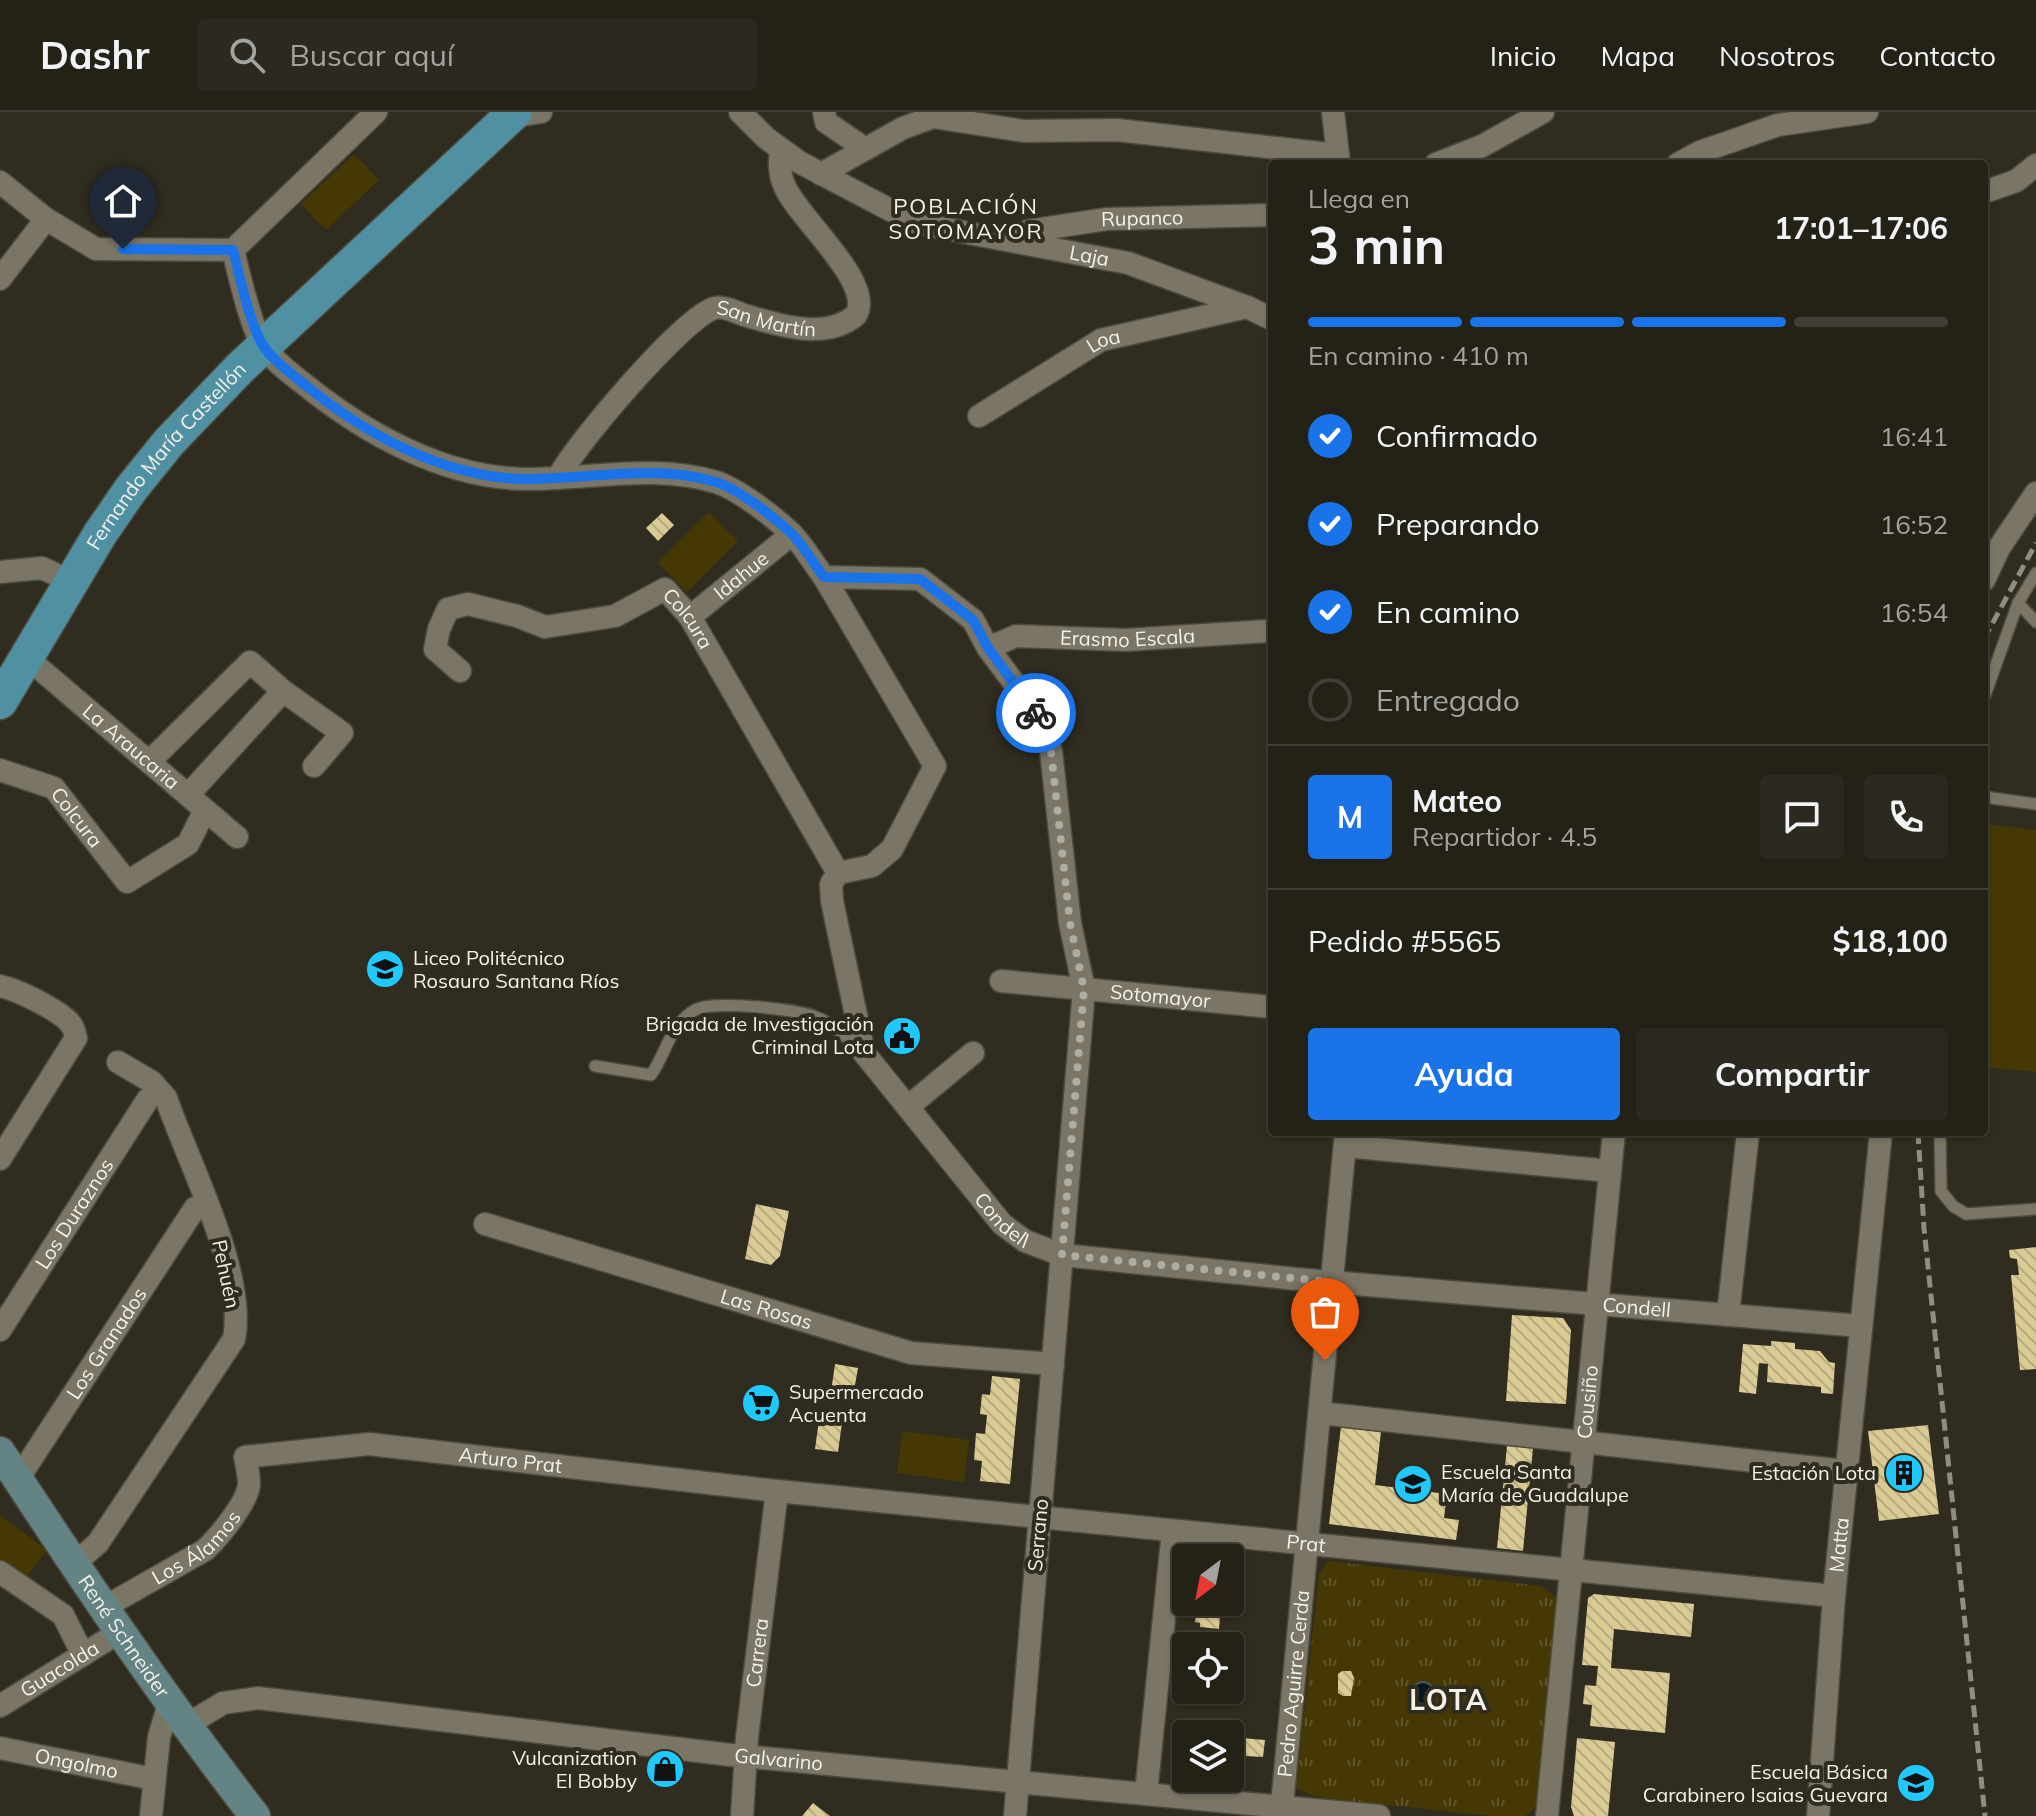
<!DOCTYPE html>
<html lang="es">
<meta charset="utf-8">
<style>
body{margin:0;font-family:Mulish,sans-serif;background:#2c2920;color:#f1f3f6;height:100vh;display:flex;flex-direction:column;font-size:30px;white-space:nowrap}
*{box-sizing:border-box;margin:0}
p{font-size:26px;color:#a3a3a1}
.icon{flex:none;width:44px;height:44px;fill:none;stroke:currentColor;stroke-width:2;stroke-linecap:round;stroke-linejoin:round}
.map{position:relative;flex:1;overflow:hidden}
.side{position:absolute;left:1268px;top:48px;width:720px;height:976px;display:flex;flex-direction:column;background:#242117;border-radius:8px;box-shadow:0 2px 6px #0004,0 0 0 2px #413e36}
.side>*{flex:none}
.needle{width:52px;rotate:212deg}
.controls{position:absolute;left:1172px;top:1432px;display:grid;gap:16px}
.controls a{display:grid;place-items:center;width:72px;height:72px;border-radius:8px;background:#242117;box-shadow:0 2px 6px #0004,0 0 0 2px #413e36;font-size:40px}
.pin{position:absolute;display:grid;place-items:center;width:68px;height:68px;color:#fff;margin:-82px -34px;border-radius:50% 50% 50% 0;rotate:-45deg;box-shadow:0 0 8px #0007}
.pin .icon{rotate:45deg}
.courier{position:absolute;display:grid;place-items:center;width:80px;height:80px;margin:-40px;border:6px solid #1a73e8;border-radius:50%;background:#fff;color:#222;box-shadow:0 2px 10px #0007}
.overview em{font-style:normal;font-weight:700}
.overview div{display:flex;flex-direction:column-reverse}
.overview{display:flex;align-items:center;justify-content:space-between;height:136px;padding:0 40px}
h1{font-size:52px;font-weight:700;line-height:60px}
.bar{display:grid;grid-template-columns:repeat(4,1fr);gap:12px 8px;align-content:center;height:96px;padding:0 40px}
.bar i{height:10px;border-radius:6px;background:#413e36}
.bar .current{background:#1a73e8}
.bar p{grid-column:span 4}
.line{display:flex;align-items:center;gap:20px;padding:0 40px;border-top:2px solid #413e36}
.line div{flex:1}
.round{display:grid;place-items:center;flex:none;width:84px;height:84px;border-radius:8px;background:#2c2920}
ol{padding:0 40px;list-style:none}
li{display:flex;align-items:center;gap:24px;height:88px}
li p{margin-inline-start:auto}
li .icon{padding:8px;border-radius:50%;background:#1a73e8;color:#fff;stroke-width:4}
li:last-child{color:#a3a3a1}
li i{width:44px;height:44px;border:4px solid #413e36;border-radius:50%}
.action{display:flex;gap:16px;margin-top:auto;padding:16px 40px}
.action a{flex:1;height:92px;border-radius:8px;background:#1a73e8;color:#fff;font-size:32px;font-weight:700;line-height:92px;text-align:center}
.action a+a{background:#2c2920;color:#f1f3f6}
header{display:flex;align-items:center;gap:48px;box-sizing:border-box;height:112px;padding:0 40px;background:#242117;border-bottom:2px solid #413e36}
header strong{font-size:38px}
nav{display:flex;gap:44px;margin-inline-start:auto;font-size:28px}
.search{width:560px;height:72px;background:#2c2920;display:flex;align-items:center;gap:20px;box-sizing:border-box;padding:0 28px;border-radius:8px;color:#a3a3a1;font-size:30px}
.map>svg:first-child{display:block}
.park{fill:url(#park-tufts)}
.pitch{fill:#453804}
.water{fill:#061921;stroke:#4d5a5d;stroke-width:2}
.building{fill:url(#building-back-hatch)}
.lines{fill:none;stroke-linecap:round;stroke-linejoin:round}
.service-casing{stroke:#4d4a3e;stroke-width:14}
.minor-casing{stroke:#4d4a3e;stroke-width:25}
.secondary-casing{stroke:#4d4a3e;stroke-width:33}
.primary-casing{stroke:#4d4a3e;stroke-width:37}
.service{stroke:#7a7565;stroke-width:11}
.minor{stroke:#7a7565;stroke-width:22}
.secondary{stroke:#648384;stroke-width:30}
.primary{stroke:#4f91a2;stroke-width:34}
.rail{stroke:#908d82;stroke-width:5;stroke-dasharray:12 6;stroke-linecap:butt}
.done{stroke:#afaca2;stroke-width:8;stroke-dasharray:0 14.4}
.route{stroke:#1a73e8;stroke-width:10}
.labels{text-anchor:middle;stroke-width:8;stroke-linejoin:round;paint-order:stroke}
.street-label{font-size:20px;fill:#f3f1e8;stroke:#302c1f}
.poi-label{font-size:20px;fill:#f3f1e8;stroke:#302c1f;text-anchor:end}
.neighbourhood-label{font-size:22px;letter-spacing:2px;fill:#f3f1e8;stroke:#302c1f}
.district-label{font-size:28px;font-weight:bold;letter-spacing:2px;fill:#f3f1e8;stroke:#302c1f}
</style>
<header>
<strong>Dashr</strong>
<div class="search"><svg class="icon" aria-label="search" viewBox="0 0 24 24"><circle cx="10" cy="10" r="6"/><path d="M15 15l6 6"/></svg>Buscar aquí</div>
<nav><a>Inicio</a><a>Mapa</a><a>Nosotros</a><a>Contacto</a></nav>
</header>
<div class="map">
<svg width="2036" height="1704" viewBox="0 0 2036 1704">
<defs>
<pattern id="park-tufts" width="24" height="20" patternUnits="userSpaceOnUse" patternTransform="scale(2)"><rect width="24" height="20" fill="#453804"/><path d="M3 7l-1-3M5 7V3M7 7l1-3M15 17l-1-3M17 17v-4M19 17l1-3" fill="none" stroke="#605529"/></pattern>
<pattern id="building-back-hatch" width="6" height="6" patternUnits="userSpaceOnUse" patternTransform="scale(2)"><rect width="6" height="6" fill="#daca94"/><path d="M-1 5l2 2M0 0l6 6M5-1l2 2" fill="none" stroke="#b6aa80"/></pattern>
</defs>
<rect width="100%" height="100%" fill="#302c1f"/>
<polygon class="park" points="1328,1449 1540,1474 1556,1485 1537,1694 1525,1704 1491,1704 1316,1685 1296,1676 1319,1462"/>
<g class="pitch">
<polygon points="354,42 379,68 326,118 301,92"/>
<polygon points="709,400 738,429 687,480 658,451"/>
<polygon points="1984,712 2036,718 2036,960 1984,955"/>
<polygon points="902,1319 969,1328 964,1370 897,1361"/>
<polygon points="0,1403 47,1438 26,1466 0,1447"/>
</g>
<circle class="water" cx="1423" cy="1581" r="11"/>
<g class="building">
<polygon points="662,401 674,413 658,429 646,416"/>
<polygon points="756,1092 789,1099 780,1144 771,1153 745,1147"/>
<polygon points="2036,1135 2036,1257 2020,1258 2011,1163 2019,1163 2017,1147 2010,1146 2009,1138"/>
<polygon points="1512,1203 1563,1206 1571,1218 1566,1292 1506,1289"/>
<polygon points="1771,1229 1795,1231 1795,1237 1820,1239 1829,1250 1835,1251 1833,1282 1821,1281 1821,1275 1767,1270 1768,1252 1759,1251 1756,1282 1739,1280 1743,1232 1771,1234"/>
<polygon points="835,1252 858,1256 853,1284 831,1280"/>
<polygon points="992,1264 1020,1267 1010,1372 980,1369 982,1349 974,1348 976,1321 985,1322 987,1303 980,1302 982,1282 990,1283"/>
<polygon points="820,1301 843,1304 838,1340 815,1337"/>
<polygon points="1928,1313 1939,1402 1879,1409 1868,1319"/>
<polygon points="1341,1315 1381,1320 1375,1373 1447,1382 1444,1406 1459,1408 1456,1428 1329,1412"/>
<polygon points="1507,1334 1533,1336 1523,1439 1497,1436"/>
<polygon points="1594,1482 1694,1492 1691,1525 1614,1517 1611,1556 1670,1561 1665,1621 1590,1614 1592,1593 1583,1592 1585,1573 1596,1574 1598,1554 1582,1553 1588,1486"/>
<polygon points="1197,1490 1216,1490 1214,1504 1220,1505 1219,1517 1200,1515 1200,1511 1195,1510"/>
<polygon points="1342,1559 1351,1559 1354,1566 1351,1584 1343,1584 1338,1581 1338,1562"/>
<polygon points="1176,1621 1186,1621 1186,1666 1230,1666 1230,1625 1265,1628 1263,1645 1245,1644 1243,1673 1173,1668"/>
<polygon points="1577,1626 1615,1630 1608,1704 1574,1704 1571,1695"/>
<polygon points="813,1691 830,1704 802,1704"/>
</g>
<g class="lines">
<g class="service-casing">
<g id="service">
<polyline points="2018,491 2036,510"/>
<polyline points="1984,586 2018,491 2036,461"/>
<polyline points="1984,685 2036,692"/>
<path d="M595 954 651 963C666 942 670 912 695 898 712 888 797 897 816 905 833 911 847 927 860 938"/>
<polyline points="1940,1020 1941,1079 1953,1094 1966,1102 2036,1097"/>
</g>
</g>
<g class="minor-casing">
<g id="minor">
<path id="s1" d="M740 0 766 26 799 50 915 111 1128 151 1247 195 1272 207"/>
<polyline points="824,0 826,10 864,36"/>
<polyline points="1333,0 1339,52"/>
<polyline points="510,5 541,0"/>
<polyline points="933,5 1024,19 1117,18 1338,43"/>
<polyline points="1436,52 1482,34 1543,0"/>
<polyline points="1678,52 1700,40 1778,13 1867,0"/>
<polyline points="821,62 903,16 947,0"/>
<polyline points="0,70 46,107 96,137 233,138 376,0"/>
<polyline points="1984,80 2016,69 2036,53"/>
<path id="s2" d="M1017 129 1028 119 1107 107 1272 103"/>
<path d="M233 138C239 162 251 217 264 235 274 249 291 262 304 272 366 322 443 365 523 367 587 368 653 351 716 370 738 377 774 405 791 421 804 434 813 451 824 465L920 467 973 508 988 536 1035 599 1051 639 1070 811 1084 877 1015 1704"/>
<polyline points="0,167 46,107"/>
<path id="s3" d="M979 304 1101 228 1247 195"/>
<path id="s4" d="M558 366C573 335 684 204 715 196 724 194 736 200 744 203 778 213 826 229 856 203 875 171 799 107 785 75 779 63 779 51 781 38"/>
<polyline points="0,460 42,456 70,469"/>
<path id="s5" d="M824 465 935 654 892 737 872 754 838 761 831 772 832 789 864 941 1002 1112 1025 1129 1062 1143 1307 1168 1861 1214"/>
<polyline points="1984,468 1999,436 2036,381"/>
<path id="s6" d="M690 505 792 422"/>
<path id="s7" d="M988 536 1016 524 1125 528 1268 519"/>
<path id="s8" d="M26 545 237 725"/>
<path id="s9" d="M460 559 435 537 439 517 448 497 468 492 517 504 545 515 615 504 665 477 690 505 838 761"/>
<polyline points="149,650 250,550 283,579 342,621 314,654"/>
<path id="s10" d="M0 658 54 676 127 770 188 732 205 698"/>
<polyline points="188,683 283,579"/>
<path id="s11" d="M1001 869 1272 895"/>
<path d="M0 874C16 877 64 900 72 914 74 917 75 923 76 926L0 1047"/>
<polyline points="909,994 973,941"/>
<polyline points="1345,1034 1610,1059"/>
<path id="s12" d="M485 1112 911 1241 1053 1252"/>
<polyline points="1728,1203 1748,1020"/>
<path id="s13" d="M0 1218 148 987"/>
<polyline points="1320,1301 1845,1359"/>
<path id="s14" d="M18 1367 195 1096"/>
<path d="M74 1452 98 1431 234 1227C247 1162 188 1050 166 986L152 970 118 950"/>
<polyline points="0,1460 63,1503 83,1543"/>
<path id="s15" d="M103 1496 205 1438C218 1426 248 1390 249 1372 249 1363 247 1354 245 1345L369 1332 777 1379 1834 1484"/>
<path id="s16" d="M0 1594 118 1521"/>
<path id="s17" d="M185 1614 223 1591 258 1586 731 1643 1379 1704"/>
<path id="s18" d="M0 1636 154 1667"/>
<polyline points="1146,1681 1173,1419"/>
<path id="s19" d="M1282 1693 1346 1020"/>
<polyline points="151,1704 159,1625 169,1592"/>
<path id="s20" d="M742 1704 747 1625 777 1379"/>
<path id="s21" d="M1547 1704 1614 1020"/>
<path id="s22" d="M1818 1704 1834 1484 1881 1020"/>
</g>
</g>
<g class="secondary-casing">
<g id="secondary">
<path id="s23" d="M0 1340C82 1465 163 1586 255 1704"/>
</g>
</g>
<g class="primary-casing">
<g id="primary">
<path id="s24" d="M0 590 100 422 131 377 169 330 240 256 515 0"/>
</g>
</g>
<use href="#service" class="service"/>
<use href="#minor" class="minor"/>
<use href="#secondary" class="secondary"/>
<use href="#primary" class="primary"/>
<g class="rail">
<polyline points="1984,527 2036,431"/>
<polyline points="1918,1020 1924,1116 1985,1704"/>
</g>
</g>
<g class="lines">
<polyline class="done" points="1036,601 1051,639 1070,811 1084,877 1062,1143 1332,1170 1325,1248"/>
<path class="route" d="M123 137 233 138C239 162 251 217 264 235 274 249 291 262 304 272 365 322 443 365 523 367 587 368 654 351 716 370 738 377 774 405 791 421 804 434 813 451 824 465L920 467 973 508 988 536 1036 601"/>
</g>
<defs>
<g id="school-disc" transform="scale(2)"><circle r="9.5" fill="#1fc9fd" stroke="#302c1f"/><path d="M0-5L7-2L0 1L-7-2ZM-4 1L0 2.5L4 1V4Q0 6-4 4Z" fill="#111"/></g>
<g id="civic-disc" transform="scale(2)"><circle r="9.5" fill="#1fc9fd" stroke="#302c1f"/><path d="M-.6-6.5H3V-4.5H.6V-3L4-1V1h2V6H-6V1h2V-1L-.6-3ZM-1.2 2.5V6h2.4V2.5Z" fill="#111"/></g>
<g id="supermarket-disc" transform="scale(2)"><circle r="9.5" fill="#1fc9fd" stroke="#302c1f"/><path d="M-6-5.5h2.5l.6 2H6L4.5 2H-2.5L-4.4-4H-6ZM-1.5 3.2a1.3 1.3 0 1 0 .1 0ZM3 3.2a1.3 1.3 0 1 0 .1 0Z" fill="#111"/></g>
<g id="building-disc" transform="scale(2)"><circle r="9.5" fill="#1fc9fd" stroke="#302c1f"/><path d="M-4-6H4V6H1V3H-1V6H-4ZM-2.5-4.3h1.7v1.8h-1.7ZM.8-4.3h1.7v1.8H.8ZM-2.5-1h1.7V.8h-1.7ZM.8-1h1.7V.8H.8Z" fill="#111"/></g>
<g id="shop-disc" transform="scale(2)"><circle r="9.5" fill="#1fc9fd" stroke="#302c1f"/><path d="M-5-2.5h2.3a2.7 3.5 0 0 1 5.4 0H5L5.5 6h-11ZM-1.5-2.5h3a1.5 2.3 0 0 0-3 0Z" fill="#111"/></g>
</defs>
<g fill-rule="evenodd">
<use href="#school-disc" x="385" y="857"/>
<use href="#civic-disc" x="902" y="924"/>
<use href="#supermarket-disc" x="761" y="1291"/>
<use href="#building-disc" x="1904" y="1361"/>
<use href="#school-disc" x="1413" y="1372"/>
<use href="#shop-disc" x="665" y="1657"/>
<use href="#school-disc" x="1916" y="1671"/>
</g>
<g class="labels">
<g class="street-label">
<text dy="7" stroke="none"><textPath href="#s2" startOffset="130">Rupanco</textPath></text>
<text dy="7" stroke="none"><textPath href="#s1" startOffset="386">Laja</textPath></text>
<text dy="7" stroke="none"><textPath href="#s4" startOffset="286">San Martín</textPath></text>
<text dy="7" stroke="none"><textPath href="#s3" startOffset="146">Loa</textPath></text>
<text dy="7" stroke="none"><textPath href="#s24" startOffset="298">Fernando María Castellón</textPath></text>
<text dy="7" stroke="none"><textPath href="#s6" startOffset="66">Idahue</textPath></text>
<text dy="7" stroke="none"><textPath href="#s9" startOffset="342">Colcura</textPath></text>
<text dy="7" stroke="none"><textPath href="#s7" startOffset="142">Erasmo Escala</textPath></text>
<text dy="7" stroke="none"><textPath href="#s8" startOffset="138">La Araucaria</textPath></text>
<text dy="7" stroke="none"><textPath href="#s10" startOffset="94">Colcura</textPath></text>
<text dy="7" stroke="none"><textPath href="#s11" startOffset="160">Sotomayor</textPath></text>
<text dy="7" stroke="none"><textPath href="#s13" startOffset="138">Los Duraznos</textPath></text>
<text dy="7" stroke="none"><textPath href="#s5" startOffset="776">Condell</textPath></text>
<text transform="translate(226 1162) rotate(78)" y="7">Pehuén</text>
<text dy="7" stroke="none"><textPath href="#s5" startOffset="1424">Condell</textPath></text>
<text dy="7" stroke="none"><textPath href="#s12" startOffset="294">Las Rosas</textPath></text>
<text dy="7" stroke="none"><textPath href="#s14" startOffset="162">Los Granados</textPath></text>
<text dy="7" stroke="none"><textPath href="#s21" startOffset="416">Cousiño</textPath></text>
<text dy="7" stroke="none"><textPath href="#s15" startOffset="492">Arturo Prat</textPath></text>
<text transform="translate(1038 1423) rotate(-85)" y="7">Serrano</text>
<text dy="7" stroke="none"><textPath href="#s15" startOffset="112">Los Álamos</textPath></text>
<text dy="7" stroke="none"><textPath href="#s15" startOffset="1292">Prat</textPath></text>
<text dy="7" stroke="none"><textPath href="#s22" startOffset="272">Matta</textPath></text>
<text dy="7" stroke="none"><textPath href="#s23" startOffset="222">René Schneider</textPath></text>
<text dy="7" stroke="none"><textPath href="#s20" startOffset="164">Carrera</textPath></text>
<text dy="7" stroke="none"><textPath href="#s16" startOffset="70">Guacolda</textPath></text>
<text dy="7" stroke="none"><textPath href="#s19" startOffset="122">Pedro Aguirre Cerda</textPath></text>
<text dy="7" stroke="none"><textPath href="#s17" startOffset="604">Galvarino</textPath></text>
<text dy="7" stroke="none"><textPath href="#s18" startOffset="78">Ongolmo</textPath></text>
</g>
<g class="poi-label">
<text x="413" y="853" text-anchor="start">Liceo Politécnico<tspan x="413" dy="23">Rosauro Santana Ríos</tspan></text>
<text x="874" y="919">Brigada de Investigación<tspan x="874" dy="23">Criminal Lota</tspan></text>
<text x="789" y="1287" text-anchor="start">Supermercado<tspan x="789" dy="23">Acuenta</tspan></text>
<text x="1441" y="1367" text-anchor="start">Escuela Santa<tspan x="1441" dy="23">María de Guadalupe</tspan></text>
<text x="1876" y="1368">Estación Lota</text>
<text x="637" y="1653">Vulcanization<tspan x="637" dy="23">El Bobby</tspan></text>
<text x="1888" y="1667">Escuela Básica<tspan x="1888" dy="23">Carabinero Isaias Guevara</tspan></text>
</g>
<g class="neighbourhood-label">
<text x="966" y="102">POBLACIÓN<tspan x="966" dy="25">SOTOMAYOR</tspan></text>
</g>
<g class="district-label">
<text x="1449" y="1598">LOTA</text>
</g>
</g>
</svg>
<div class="controls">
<a><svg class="needle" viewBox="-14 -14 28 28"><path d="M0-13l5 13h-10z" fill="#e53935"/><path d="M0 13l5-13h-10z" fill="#a3a3a1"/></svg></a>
<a><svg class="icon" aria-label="locate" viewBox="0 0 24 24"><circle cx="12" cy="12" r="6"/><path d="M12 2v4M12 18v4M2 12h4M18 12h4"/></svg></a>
<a><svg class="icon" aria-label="layers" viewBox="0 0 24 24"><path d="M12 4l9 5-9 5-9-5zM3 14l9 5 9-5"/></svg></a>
</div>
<div class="pin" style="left:1325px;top:1248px;background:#ea580c"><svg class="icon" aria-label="bag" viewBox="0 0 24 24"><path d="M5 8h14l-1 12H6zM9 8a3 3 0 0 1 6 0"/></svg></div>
<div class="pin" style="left:123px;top:137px;background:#1f2937"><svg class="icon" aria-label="home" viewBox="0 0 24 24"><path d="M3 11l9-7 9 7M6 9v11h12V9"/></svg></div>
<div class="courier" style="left:1036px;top:601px"><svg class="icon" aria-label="bike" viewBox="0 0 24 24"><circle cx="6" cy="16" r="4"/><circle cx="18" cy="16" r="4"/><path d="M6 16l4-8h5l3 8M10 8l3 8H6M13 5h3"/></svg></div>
<section class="side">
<div class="overview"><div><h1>3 min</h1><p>Llega en</p></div><em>17:01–17:06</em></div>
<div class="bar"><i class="current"></i><i class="current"></i><i class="current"></i><i></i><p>En camino · 410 m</p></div>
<ol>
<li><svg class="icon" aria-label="check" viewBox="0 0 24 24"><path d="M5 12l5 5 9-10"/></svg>Confirmado<p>16:41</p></li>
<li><svg class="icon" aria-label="check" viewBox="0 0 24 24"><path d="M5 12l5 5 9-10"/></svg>Preparando<p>16:52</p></li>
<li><svg class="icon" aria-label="check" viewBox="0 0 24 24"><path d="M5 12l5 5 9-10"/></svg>En camino<p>16:54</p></li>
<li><i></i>Entregado</li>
</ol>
<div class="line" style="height:144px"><b class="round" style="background:#1a73e8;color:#fff">M</b><div><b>Mateo</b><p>Repartidor · 4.5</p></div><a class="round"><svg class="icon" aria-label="chat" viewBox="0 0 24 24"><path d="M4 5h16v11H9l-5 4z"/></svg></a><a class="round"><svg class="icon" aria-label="phone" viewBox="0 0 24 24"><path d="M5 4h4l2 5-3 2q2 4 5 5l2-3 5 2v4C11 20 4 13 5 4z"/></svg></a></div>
<div class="line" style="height:104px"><div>Pedido #5565</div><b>$18,100</b></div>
<div class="action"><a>Ayuda</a><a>Compartir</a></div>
</section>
</div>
